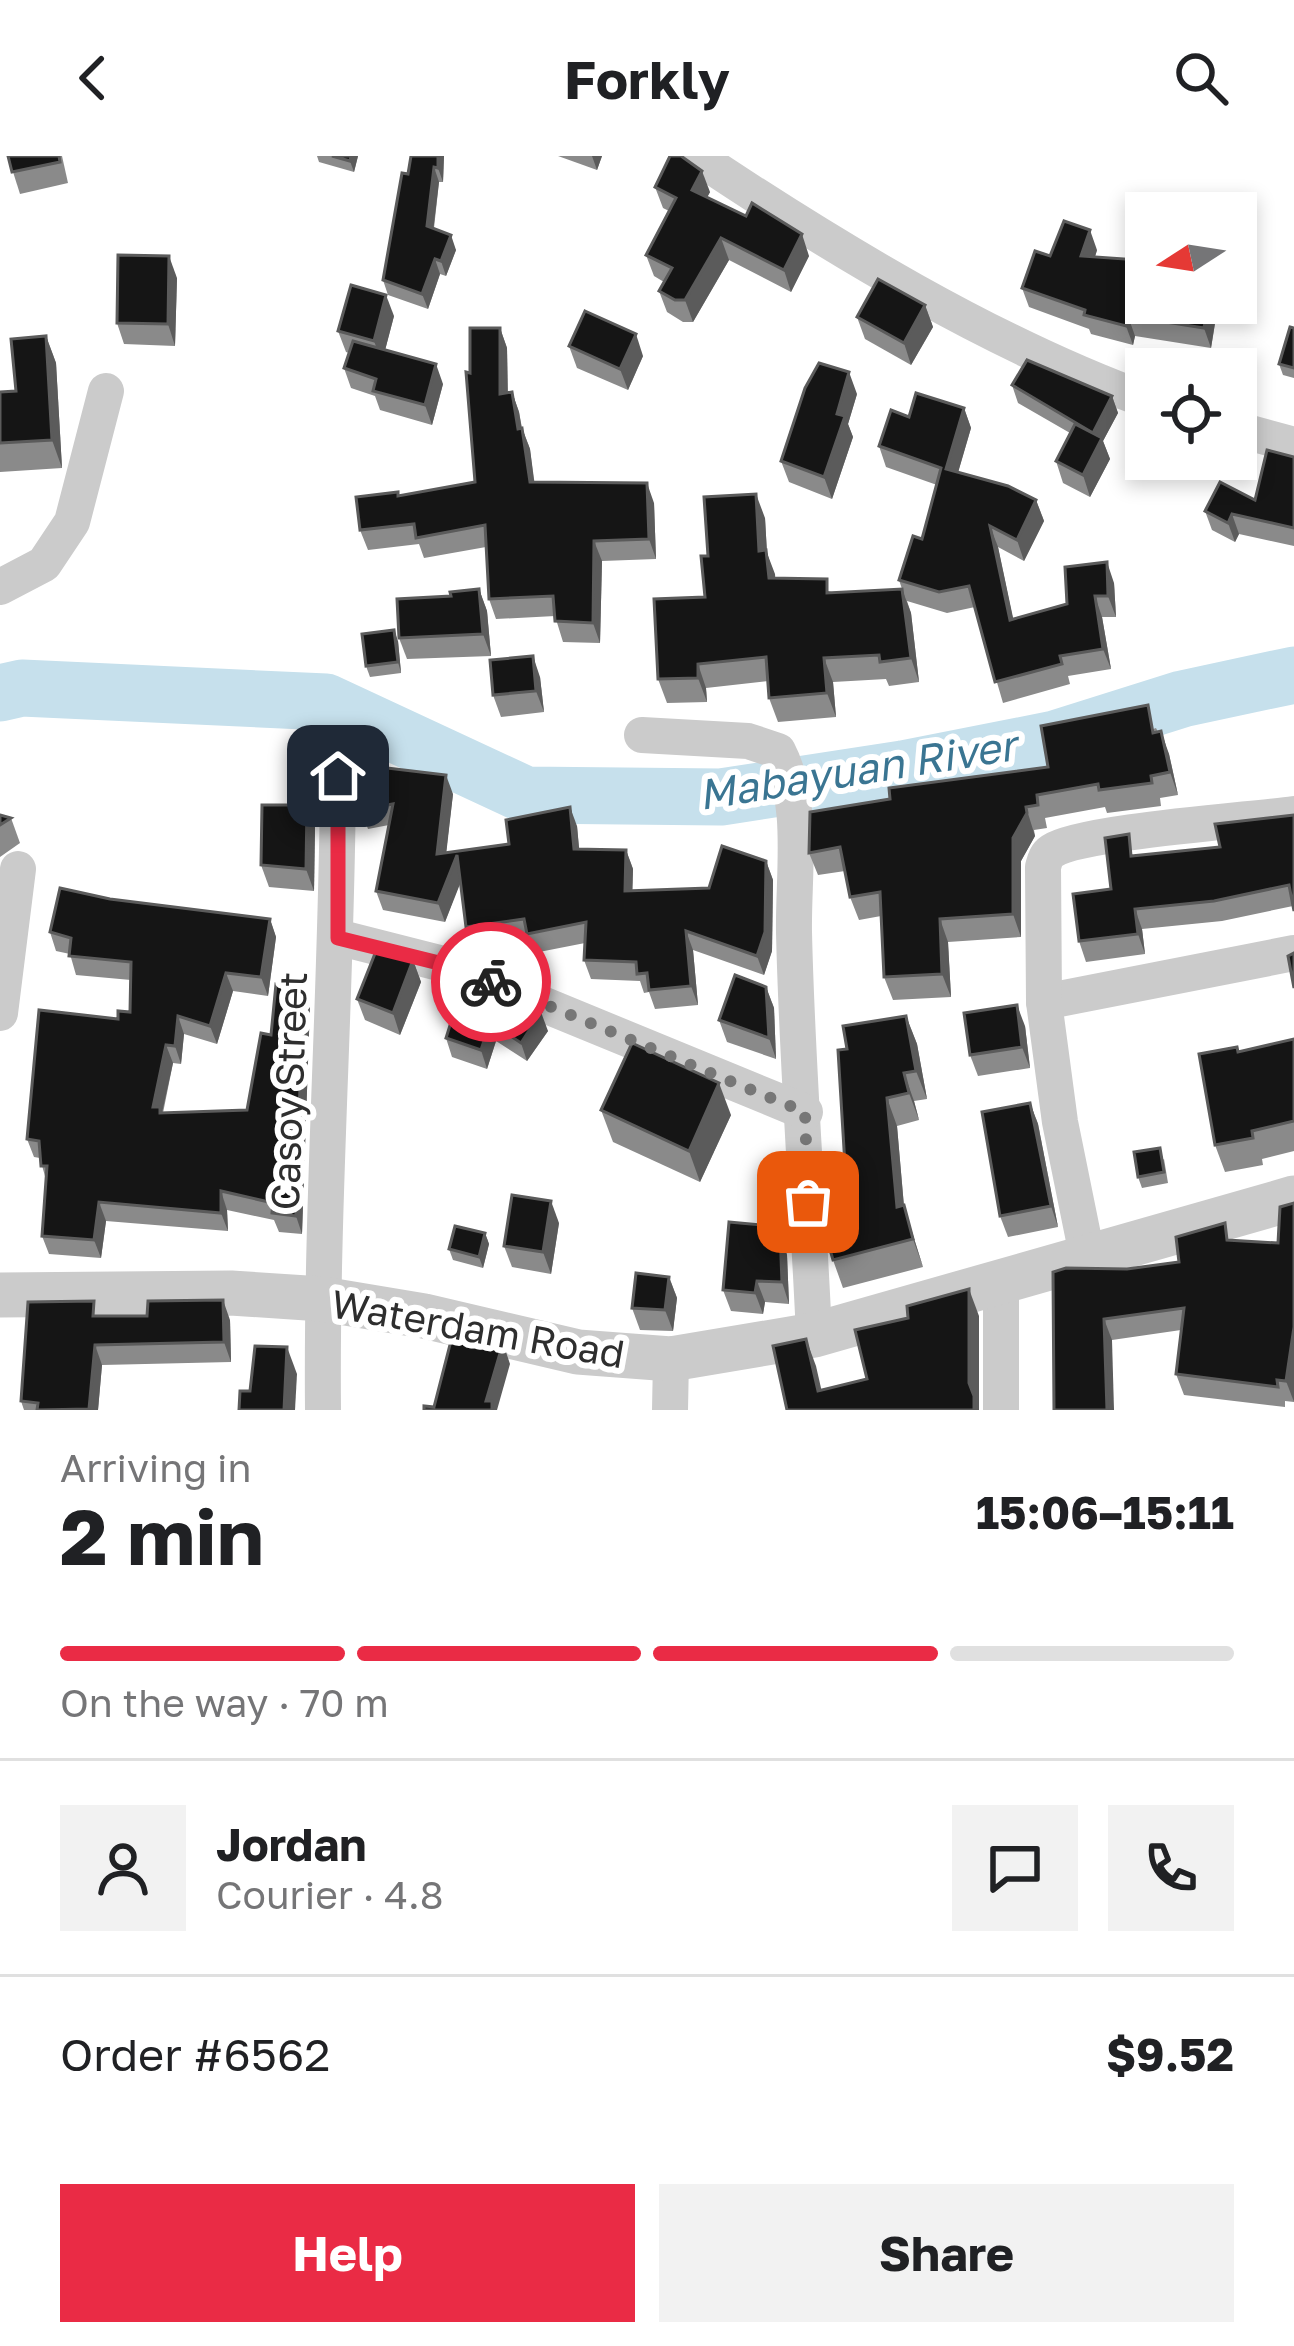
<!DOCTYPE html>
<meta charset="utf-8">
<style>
body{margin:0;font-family:"Golos Text",sans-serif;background:#f2f2f2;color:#202124;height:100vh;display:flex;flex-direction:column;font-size:45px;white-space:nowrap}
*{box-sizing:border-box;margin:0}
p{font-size:39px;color:#757577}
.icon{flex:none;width:66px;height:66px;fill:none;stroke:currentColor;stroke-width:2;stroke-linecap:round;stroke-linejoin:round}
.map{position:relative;height:1254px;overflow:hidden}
.sheet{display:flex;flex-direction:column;background:#fff;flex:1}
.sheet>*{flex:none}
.needle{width:78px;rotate:258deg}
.buttons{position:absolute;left:1125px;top:36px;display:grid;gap:24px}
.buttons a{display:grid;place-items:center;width:132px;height:132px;border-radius:0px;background:#fff;box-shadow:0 6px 18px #0003;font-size:60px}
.pin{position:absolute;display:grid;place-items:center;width:102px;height:102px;color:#fff;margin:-51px;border-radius:24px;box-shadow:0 6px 18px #0006}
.courier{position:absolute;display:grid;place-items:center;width:120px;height:120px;margin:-60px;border:9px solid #ea2b45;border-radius:50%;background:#fff;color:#222;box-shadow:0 3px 15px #0007}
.summary em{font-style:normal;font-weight:700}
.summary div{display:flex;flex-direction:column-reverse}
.summary{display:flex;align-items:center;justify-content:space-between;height:204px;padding:0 60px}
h1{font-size:78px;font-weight:700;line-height:90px}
.bar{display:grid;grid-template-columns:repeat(4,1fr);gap:18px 12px;align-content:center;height:144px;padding:0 60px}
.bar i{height:15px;border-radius:9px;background:#e0e0e0}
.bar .current{background:#ea2b45}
.bar p{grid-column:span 4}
.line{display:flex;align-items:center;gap:30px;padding:0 60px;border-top:3px solid #e0e0e0}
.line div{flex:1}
.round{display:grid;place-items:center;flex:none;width:126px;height:126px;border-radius:0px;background:#f2f2f2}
.button{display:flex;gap:24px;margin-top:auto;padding:24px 60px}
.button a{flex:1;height:138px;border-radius:0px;background:#ea2b45;color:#fff;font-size:48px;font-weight:700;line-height:138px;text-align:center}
.button a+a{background:#f2f2f2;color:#202124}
header{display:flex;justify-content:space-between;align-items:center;height:156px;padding:0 60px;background:#fff;font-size:54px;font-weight:700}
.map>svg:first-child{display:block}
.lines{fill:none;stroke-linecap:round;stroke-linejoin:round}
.river{stroke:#c6e0ec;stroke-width:57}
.minor{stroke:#cbcbcb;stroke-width:36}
.tertiary{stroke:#cbcbcb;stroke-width:45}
.wall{fill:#8a8a8a}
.shaded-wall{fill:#5b5b5b}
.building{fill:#151515;stroke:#5b5b5b;stroke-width:3}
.done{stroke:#777;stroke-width:12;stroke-dasharray:0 21.6}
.route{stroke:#ea2b45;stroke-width:15}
.labels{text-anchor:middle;stroke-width:12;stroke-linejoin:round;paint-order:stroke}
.street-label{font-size:39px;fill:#2e2e2e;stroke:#fff}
.water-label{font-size:42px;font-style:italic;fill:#3a7592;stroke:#fff}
</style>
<header><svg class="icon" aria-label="back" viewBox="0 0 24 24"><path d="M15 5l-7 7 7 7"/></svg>Forkly<svg class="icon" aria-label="search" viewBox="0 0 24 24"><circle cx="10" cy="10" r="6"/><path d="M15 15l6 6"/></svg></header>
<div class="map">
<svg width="1294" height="1254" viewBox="0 0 1294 1254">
<rect width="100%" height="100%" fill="#fff"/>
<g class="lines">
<polyline class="river" points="0,537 22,532 326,546 526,639 721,641 903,613 1055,583 1182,543 1294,519"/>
<g class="minor">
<path d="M696 0C832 91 992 188 1146 244"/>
<polyline points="1236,273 1294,289"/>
<polyline points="0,431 44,408 72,366 106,235"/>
<path d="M642 579 748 585 778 595C805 647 793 719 794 776 797 910 808 1045 814 1179"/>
<polyline points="337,781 447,809 805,956"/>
<polyline points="1044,846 1294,797"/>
<polyline points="0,857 18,713"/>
<path d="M1087 1099 1060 966 1044 846 1043 711C1045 704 1046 699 1052 695 1079 676 1251 664 1294 658"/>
<polyline points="1001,1127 1001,1254"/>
<path d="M323 1254C321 1043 337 832 338 620"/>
<polyline points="670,1254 671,1203"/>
</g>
<polyline class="tertiary" points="0,1139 231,1137 322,1143 424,1160 578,1196 671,1203 814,1179 1294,1042"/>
</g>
<g class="wall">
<polygon points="8,0 62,0 68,27 20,38"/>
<polygon points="317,0 358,0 354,16 319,6"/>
<polygon points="411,0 444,0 443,26 439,26 434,72 456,94 446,120 440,118 428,153 388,139 383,124"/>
<polygon points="558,0 602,0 597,14"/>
<polygon points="655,31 710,36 707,41 809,100 791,136 729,104 693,166 683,166 667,156 659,135 664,126 654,120 646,99 669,55 663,52"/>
<polygon points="1097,94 1095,101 1146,147 1210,147 1216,161 1211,192 1135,180 1133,189 1091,178 1089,173 1029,151 1022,132 1050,100"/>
<polygon points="177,122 175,190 124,188 117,167"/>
<polygon points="925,149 933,171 911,209 865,183 857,161"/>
<polygon points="394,160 385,194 443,228 432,269 380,254 375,240 351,232 344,212 349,197 346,196 338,175"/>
<polygon points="500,172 507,192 508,237 512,236 519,256 522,272 530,293 534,326 654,347 656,403 602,405 600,487 563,486 555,460 496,463 489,443 486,391 424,402 419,388 368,394 360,374 399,340 475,326 470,217"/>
<polygon points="1294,172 1294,222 1283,219 1279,208"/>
<polygon points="46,180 56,207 62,312 0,316 0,236 16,235"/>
<polygon points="569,190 643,200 628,234 577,212"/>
<polygon points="1012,229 1112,240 1118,257 1103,285 1110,303 1090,341 1063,327 1056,305 1070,277 1018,247"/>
<polygon points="857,238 848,268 853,281 832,343 789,326 781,305"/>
<polygon points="964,252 971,272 958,316 1036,344 1044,365 1024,405 998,391 1013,463 1067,448 1114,427 1116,461 1102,461 1111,513 1068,520 1070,528 1003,547 975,451 947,457 907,445 911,457 919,526 889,530 886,523 833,526 836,561 778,566 769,542 768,525 706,532 707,546 667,547 658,523 705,441 708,400 765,362 767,397 775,422 832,436 902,433 899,424 922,383 937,329 886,311 879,290 909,261"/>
<polygon points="1294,301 1294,390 1239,378 1235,386 1212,374 1205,355 1255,344"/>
<polygon points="479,433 487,455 491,500 407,503 399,482"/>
<polygon points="398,485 401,517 370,521 366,510"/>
<polygon points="540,521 544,556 501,561 493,539"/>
<polygon points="1156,572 1169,598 1178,639 1160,642 1161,650 1107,657 1105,651 1045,662 1047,672 1034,674 1035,680 1021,705 1021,781 948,786 951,841 893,844 884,821 881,760 859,764 850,741 845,715 818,719 809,697 890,643 1048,611"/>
<polygon points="453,638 446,696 509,688 577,670 579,693 626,694 633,713 632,735 709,732 766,705 773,724 772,795 764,819 693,794 698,849 655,853 649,836 644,837 640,825 591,823 584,804 585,787 534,797 529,783 473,790 466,771 460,726 445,766 383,754 376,735 389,669 368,673 361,654"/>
<polygon points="307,649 315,671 314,735 269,731 261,709"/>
<polygon points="0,659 11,662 20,687 0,701"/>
<polygon points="1294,659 1293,750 1222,765 1142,773 1145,798 1086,806 1079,785 1111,733 1136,700 1220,691"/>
<polygon points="110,743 270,763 276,781 268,840 233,835 217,888 184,878 181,908 173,907 163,957 247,954 271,879 310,849 302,1078 279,1076 274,1064 227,1054 228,1075 106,1065 101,1102 49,1098 42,1080 46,1024 40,1002 34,1001 27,983 118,863 130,856 131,824 76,819 70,798 56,795 50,776"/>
<polygon points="413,804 421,826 400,879 365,864 357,843"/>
<polygon points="464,825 548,875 527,905 496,885 487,913 452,901 446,882"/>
<polygon points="766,831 774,852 776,903 727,886 719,864"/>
<polygon points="906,860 917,888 927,943 914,945 919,964 897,970 904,1050 923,1111 843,1132 833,1104 829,1073 846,1026 847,893"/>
<polygon points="1025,870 1030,912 978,920 970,899"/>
<polygon points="1294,883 1294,995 1262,1003 1263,1009 1225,1016 1215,989 1239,896"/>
<polygon points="1030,947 1038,968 1058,1071 1008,1081 1000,1060"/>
<polygon points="601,954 731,959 700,1026 613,986"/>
<polygon points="1164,1003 1168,1027 1142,1032 1138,1021"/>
<polygon points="559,1067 551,1118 512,1111 504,1090"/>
<polygon points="485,1077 489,1088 483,1112 453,1104 449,1093"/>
<polygon points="780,1077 787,1099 789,1148 765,1146 763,1158 731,1155 723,1134"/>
<polygon points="1231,1084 1278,1087 1294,1246 1285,1245 1285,1251 1184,1239 1176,1218 1181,1174 1112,1184 1054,1254 1127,1113 1179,1106"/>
<polygon points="669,1121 677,1142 673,1175 640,1174 632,1152"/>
<polygon points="99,1160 230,1164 231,1206 102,1209 98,1254 24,1254 21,1245"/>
</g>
<g class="shaded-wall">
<polygon points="351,0 358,0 354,16 350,5"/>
<polygon points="438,0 444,0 443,26 438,12"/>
<polygon points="592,0 602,0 597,14"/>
<polygon points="434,11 439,26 432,84 427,70"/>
<polygon points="702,15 710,36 700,55 692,34"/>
<polygon points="1090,74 1097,94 1089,119 1081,100"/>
<polygon points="802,78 809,100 791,136 784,114"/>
<polygon points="451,79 456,94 446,120 441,105"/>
<polygon points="721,82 729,104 693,166 685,144"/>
<polygon points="169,100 177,122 175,190 168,168"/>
<polygon points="435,103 440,118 428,153 422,138"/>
<polygon points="386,139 394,160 382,206 374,185"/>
<polygon points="1208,147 1210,147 1216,161 1211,192 1204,172"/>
<polygon points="925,149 933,171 911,209 904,187"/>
<polygon points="1128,160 1135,180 1133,189 1126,170"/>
<polygon points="500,172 507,192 508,258 500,238"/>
<polygon points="636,178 643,200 628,234 620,213"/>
<polygon points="46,180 56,207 62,312 52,284"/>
<polygon points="436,208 443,228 432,269 425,249"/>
<polygon points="849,216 857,238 848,268 853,281 832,343 824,321 837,258"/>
<polygon points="512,236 519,256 525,293 518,273"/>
<polygon points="1112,240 1118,257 1103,285 1110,303 1090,341 1083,319 1092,277"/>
<polygon points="964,252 971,272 953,334 946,313"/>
<polygon points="522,272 530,293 537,346 530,326"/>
<polygon points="647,327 654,347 656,403 649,383"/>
<polygon points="756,338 765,362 767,397 775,418 777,446 759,395"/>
<polygon points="1036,344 1044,365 1024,405 1017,384"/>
<polygon points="1232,358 1239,378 1235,386 1228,367"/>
<polygon points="990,370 998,391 1018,485 1010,464"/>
<polygon points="594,385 602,405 600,487 593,467"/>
<polygon points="1107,406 1114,427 1116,461 1108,440"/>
<polygon points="479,433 487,455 491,500 483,478"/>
<polygon points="902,433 911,457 919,526 911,502"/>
<polygon points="1095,440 1102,461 1111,513 1103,493"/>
<polygon points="394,474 398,485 401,517 398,506"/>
<polygon points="533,500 540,521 544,556 536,535"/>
<polygon points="824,502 833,526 836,561 827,537"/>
<polygon points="698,508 706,532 707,546 698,522"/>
<polygon points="1161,575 1169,598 1178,639 1170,616"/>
<polygon points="446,619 453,638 444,717 437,698"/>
<polygon points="307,649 315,671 314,735 306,713"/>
<polygon points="570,651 577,670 581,712 574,693"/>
<polygon points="1026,651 1035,680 1021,705 1021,781 1013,758 1013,682"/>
<polygon points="626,694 633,713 632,754 625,735"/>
<polygon points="457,699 464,718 445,766 438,747"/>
<polygon points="766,705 773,724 772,795 764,819 757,800"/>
<polygon points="1135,753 1142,773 1145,798 1138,778"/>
<polygon points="270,763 276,781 268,840 261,821"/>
<polygon points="940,763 948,786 951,841 942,818"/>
<polygon points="686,775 693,794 698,849 691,830"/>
<polygon points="413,804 421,826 400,879 393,857"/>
<polygon points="226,817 233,835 217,888 210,870"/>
<polygon points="303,831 310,849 302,1078 296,1060"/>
<polygon points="766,831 774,852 776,903 769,882"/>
<polygon points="1017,849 1025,870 1030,912 1022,891"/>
<polygon points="541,856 548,875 527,905 521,887"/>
<polygon points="178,860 184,878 181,908 175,890"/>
<polygon points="906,860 917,888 927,943 916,915"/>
<polygon points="490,866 496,885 487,913 481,894"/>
<polygon points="166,889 173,907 162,957 153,951"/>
<polygon points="904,917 914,945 919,964 909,937"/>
<polygon points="719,927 731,959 700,1026 689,995"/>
<polygon points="887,942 897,970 904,1051 923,1111 913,1083 897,1051"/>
<polygon points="1030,947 1038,968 1058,1071 1051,1050"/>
<polygon points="221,1035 227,1054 228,1075 221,1057"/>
<polygon points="551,1045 559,1067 551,1118 543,1096"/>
<polygon points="99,1046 106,1065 101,1102 94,1084"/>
<polygon points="485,1077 489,1088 483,1112 479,1101"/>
<polygon points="780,1077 787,1099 789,1148 782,1126"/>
<polygon points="669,1121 677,1142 673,1175 665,1154"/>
<polygon points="757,1125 765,1146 763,1158 755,1137"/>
<polygon points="969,1133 979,1160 979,1254 974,1254 969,1227"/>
<polygon points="223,1144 230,1164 231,1206 224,1186"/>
<polygon points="1104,1163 1112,1184 1114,1254 1107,1254"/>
<polygon points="1294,1171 1294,1246 1286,1225"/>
<polygon points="806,1183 816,1210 826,1254 818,1235"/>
<polygon points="503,1187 510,1208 497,1254 489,1254 486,1245"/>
<polygon points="95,1189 102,1209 98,1254 89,1254"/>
<polygon points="287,1191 297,1218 295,1254 284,1254"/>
</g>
<g class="building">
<polygon points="8,0 59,0 60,6 12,16"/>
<polygon points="332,0 351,0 350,5"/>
<polygon points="411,0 438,0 438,12 434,11 427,70 451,79 441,105 435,103 422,138 383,124 402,17 408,18"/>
<polygon points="670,0 681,0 702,15 692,34 746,60 752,47 802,78 784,114 721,82 685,144 675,144 659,135 672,112 646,99 676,42 655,31"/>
<polygon points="1064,65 1090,74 1081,100 1138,104 1146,66 1146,147 1208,147 1204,172 1128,160 1126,170 1084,159 1085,154 1022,132 1035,95 1050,100"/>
<polygon points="118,99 169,100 168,168 117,167"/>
<polygon points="878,123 925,149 904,187 857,161"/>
<polygon points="351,129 386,139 374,185 338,175"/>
<polygon points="585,155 636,178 620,213 569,190"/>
<polygon points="1290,171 1294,172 1294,212 1279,208"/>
<polygon points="470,172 500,172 500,238 512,236 518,273 522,272 530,326 647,327 649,383 594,385 593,467 555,465 553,440 489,443 485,369 416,382 414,368 360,374 356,341 398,336 398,340 475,326 466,216 470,217"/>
<polygon points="46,180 52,284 0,287 0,236 16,235 11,183"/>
<polygon points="353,185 436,208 425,249 373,235 376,223 344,212"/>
<polygon points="1027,204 1112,240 1093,277 1012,229"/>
<polygon points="819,207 849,216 837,258 845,260 824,321 781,305 805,232"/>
<polygon points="916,237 964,252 946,313 1008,330 1036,344 1017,384 990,370 1010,464 1067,448 1065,411 1107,406 1108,440 1095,440 1103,493 1060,500 1062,508 995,526 969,430 939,436 899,424 913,380 922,383 941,312 879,290 891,254 909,261"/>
<polygon points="1075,268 1102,282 1083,319 1056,305"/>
<polygon points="1267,294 1294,301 1294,372 1232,358 1228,367 1205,355 1220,326 1255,344"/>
<polygon points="756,338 759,395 766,394 769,422 827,423 827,437 902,433 911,502 880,506 879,499 824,502 827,537 769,542 766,501 698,508 698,522 658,523 654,443 705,441 701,400 708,400 704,341"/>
<polygon points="479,433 483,478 399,482 397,443 451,440 450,436"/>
<polygon points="394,474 398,506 366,510 362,478"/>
<polygon points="533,500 536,535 493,539 490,504"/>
<polygon points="1148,549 1153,577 1161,575 1170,616 1151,620 1152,627 1099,634 1098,628 1037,639 1038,649 1026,651 1027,657 1013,682 1013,758 940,763 942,818 884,821 880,736 850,741 840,691 809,697 810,656 890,643 889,632 1048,611 1041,570"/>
<polygon points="387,612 446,619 437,698 509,688 506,664 570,651 574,693 626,694 625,735 709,732 722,690 766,705 765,776 757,800 686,775 691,830 649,834 647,817 637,818 636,806 584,804 586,766 527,778 524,763 466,771 457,699 438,747 376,735 393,648 361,654 353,619"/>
<polygon points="262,649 307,649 306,713 261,709"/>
<polygon points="0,659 11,662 0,669"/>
<polygon points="1294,659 1294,755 1289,729 1214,745 1135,753 1138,778 1079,785 1073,738 1111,733 1105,682 1129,678 1131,700 1220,691 1215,668"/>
<polygon points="60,732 110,743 270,763 261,821 226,817 210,870 178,860 175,890 166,889 153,951 160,951 160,957 247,954 261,877 271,879 276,828 303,831 296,1060 272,1057 273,1047 221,1035 221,1057 99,1046 94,1084 42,1080 47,1010 41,1010 39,985 27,983 39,854 118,863 118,855 130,856 131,806 69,800 71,782 50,776"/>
<polygon points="376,795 413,804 393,857 357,843"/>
<polygon points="1294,797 1294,832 1288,800"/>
<polygon points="735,819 766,831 769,882 719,864"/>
<polygon points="464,825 541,856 521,887 490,866 481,894 446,882"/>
<polygon points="1017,849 1022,891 970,899 964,857"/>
<polygon points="906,860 916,915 904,917 909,937 887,942 897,1051 904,1049 913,1083 833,1104 824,1073 829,1073 821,1030 846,1026 838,894 847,893 843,870"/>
<polygon points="1294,883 1294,965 1252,975 1253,982 1215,989 1199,898 1237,891 1238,896"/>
<polygon points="632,887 719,927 689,995 601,954"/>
<polygon points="1030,947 1051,1050 1000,1060 982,956"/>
<polygon points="1160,992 1164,1016 1138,1021 1134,996"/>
<polygon points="512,1039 551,1045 543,1096 504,1090"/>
<polygon points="1294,1047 1294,1171 1286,1225 1277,1224 1278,1231 1176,1218 1184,1152 1104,1163 1107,1254 1054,1254 1053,1116 1066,1112 1127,1113 1179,1106 1176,1081 1225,1067 1227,1084 1278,1087 1280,1051"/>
<polygon points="729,1066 762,1069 761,1077 780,1077 782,1126 757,1125 755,1137 723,1134"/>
<polygon points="455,1070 485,1077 479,1101 449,1093"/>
<polygon points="636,1117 669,1121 665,1154 632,1152"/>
<polygon points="969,1133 969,1227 974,1240 974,1254 787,1254 773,1190 806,1183 818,1235 867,1223 855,1174 908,1162 907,1150"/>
<polygon points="223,1144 224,1186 95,1189 89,1253 37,1254 38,1247 21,1245 28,1146 94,1145 93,1160 147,1160 148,1145"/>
<polygon points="453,1177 503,1187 486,1245 492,1245 492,1254 424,1254 424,1250 434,1251"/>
<polygon points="255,1190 287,1191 284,1254 239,1254 240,1235 250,1235"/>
</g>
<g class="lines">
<polyline class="done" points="491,826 805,956 808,1046"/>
<polyline class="route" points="338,620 338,782 447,809 491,826"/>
</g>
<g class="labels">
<g class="street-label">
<text transform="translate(289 935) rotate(-88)" y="14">Casoy Street</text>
<text transform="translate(478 1173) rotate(10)" y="14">Waterdam Road</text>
</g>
<g class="water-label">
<text transform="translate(857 614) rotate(-9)" y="15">Mabayuan River</text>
</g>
</g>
</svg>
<div class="buttons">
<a><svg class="needle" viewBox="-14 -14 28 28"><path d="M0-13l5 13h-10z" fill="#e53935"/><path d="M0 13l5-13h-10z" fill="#757577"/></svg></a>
<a><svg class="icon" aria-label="locate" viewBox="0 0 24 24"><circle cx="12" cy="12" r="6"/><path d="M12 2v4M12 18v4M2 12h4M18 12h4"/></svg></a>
</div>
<div class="pin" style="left:808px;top:1046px;background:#ea580c"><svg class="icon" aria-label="bag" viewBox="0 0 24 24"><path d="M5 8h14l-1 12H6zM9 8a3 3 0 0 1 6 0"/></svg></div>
<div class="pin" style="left:338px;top:620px;background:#1f2937"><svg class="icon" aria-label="home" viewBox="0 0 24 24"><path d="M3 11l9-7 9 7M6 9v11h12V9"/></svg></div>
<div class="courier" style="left:491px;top:826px"><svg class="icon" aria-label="bike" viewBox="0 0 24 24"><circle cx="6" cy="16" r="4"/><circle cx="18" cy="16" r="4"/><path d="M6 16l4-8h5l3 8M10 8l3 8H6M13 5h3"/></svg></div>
</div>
<section class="sheet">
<div class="summary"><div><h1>2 min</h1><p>Arriving in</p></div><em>15:06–15:11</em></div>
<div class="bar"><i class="current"></i><i class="current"></i><i class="current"></i><i></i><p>On the way · 70 m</p></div>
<div class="line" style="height:216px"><a class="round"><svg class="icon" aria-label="person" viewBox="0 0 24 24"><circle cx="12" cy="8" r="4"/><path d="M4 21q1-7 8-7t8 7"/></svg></a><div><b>Jordan</b><p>Courier · 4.8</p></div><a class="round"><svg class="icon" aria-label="chat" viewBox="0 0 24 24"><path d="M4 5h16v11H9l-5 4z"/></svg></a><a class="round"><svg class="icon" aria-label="phone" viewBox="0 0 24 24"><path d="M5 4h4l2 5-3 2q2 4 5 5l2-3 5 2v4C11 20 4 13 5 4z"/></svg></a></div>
<div class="line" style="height:156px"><div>Order #6562</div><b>$9.52</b></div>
<div class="button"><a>Help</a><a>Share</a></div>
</section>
